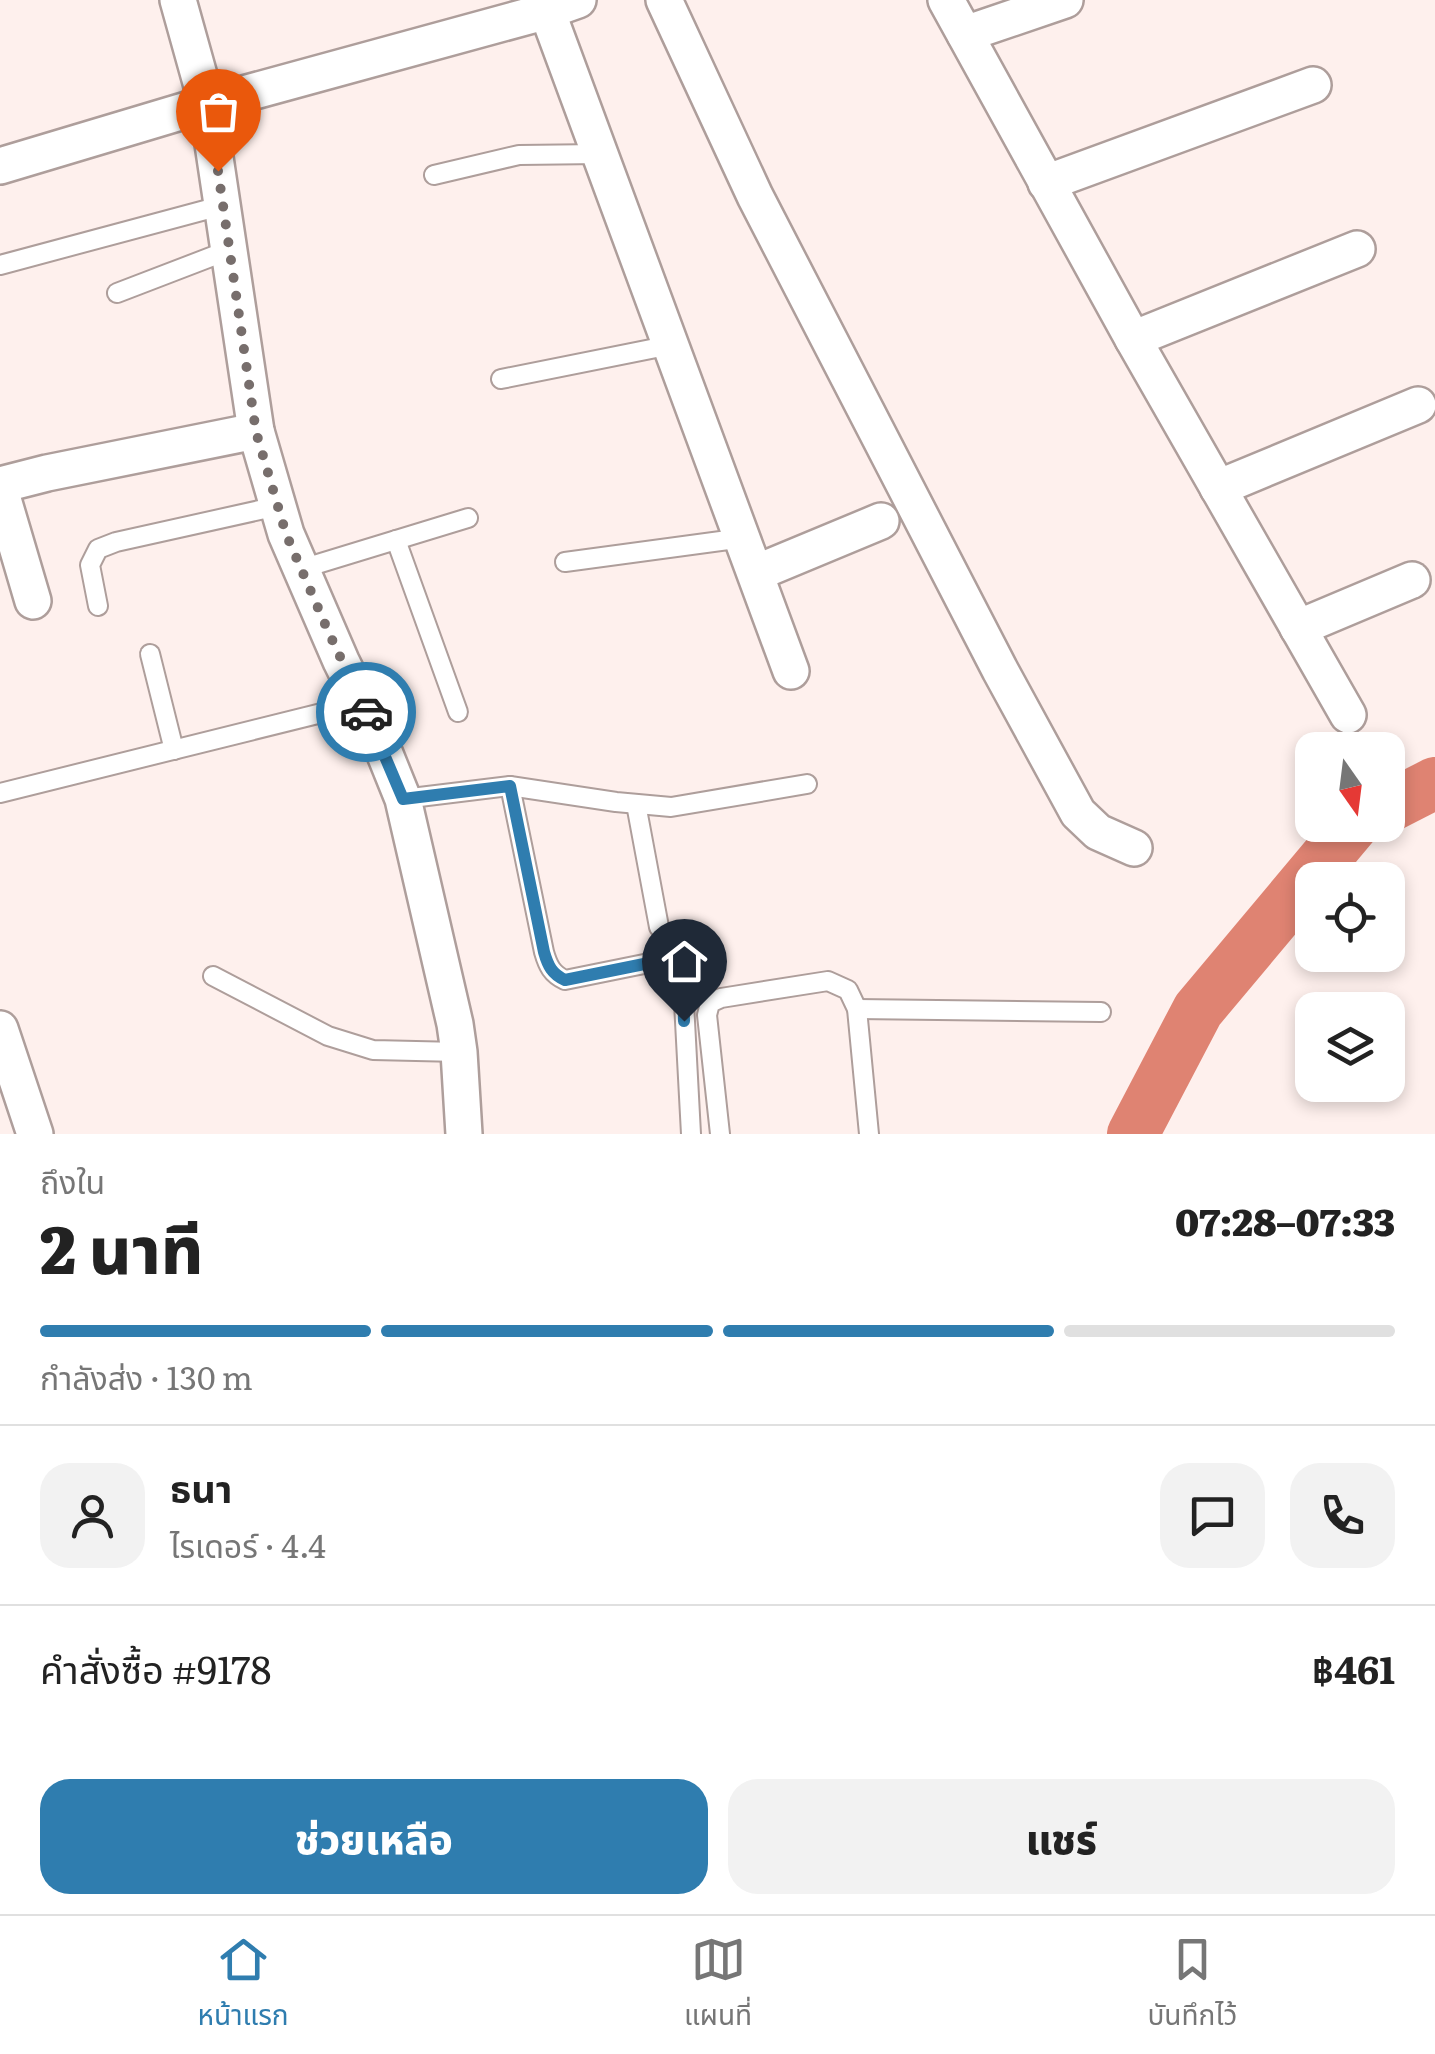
<!DOCTYPE html>
<html lang="th">
<meta charset="utf-8">
<style>
body{margin:0;font-family:Literata,"Noto Sans Thai",serif;background:#f2f2f2;color:#222;height:100vh;display:flex;flex-direction:column;font-size:38px;white-space:nowrap}
*{box-sizing:border-box;margin:0}
p{font-size:32px;color:#767676}
.icon{flex:none;width:55px;height:55px;fill:none;stroke:currentColor;stroke-width:2;stroke-linecap:round;stroke-linejoin:round}
.map{position:relative;height:1134px;overflow:hidden}
.drawer{display:flex;flex-direction:column;background:#fff;flex:1}
.drawer>*{flex:none}
.needle{width:65px;rotate:166deg}
.controls{position:absolute;left:1295px;top:732px;display:grid;gap:20px}
.controls a{display:grid;place-items:center;width:110px;height:110px;border-radius:20px;background:#fff;box-shadow:0 5px 15px #0003;font-size:50px}
.pin{position:absolute;display:grid;place-items:center;width:85px;height:85px;color:#fff;margin:-102px -42px;border-radius:50% 50% 50% 0;rotate:-45deg;box-shadow:0 0 10px #0007}
.pin .icon{rotate:45deg}
.courier{position:absolute;display:grid;place-items:center;width:100px;height:100px;margin:-50px;border:8px solid #2f7daf;border-radius:50%;background:#fff;color:#222;box-shadow:0 2px 12px #0007}
.overview em{font-style:normal;font-weight:800}
.overview div{display:flex;flex-direction:column-reverse}
.overview{display:flex;align-items:center;justify-content:space-between;height:170px;padding:0 40px}
h1{font-size:65px;font-weight:800;line-height:75px}
.bar{display:grid;grid-template-columns:repeat(4,1fr);gap:15px 10px;align-content:center;height:120px;padding:0 40px}
.bar i{height:12px;border-radius:8px;background:#e0e0e0}
.bar .active{background:#2f7daf}
.bar p{grid-column:span 4}
.line{display:flex;align-items:center;gap:25px;padding:0 40px;border-top:2px solid #e0e0e0}
.line div{flex:1}
.round{display:grid;place-items:center;flex:none;width:105px;height:105px;border-radius:30px;background:#f2f2f2}
.cta{display:flex;gap:20px;margin-top:auto;padding:20px 40px}
.cta a{flex:1;height:115px;border-radius:30px;background:#2f7daf;color:#fff;font-size:40px;font-weight:800;line-height:115px;text-align:center}
.cta a+a{background:#f2f2f2;color:#222}
.tabs{display:flex;justify-content:space-around;align-items:center;height:140px;border-top:2px solid #e0e0e0;background:#fff;font-size:28px;color:#767676}
.tabs a{display:grid;justify-items:center;gap:5px}
.tabs .active{color:#2f7daf}
.map>svg:first-child{display:block}
.lines{fill:none;stroke-linecap:round;stroke-linejoin:round}
.river{stroke:#df8372;stroke-width:52}
.lane-casing{stroke:#ae9e9b;stroke-width:22}
.street-casing{stroke:#ae9e9b;stroke-width:40}
.lane{stroke:#fff;stroke-width:18}
.street{stroke:#fff;stroke-width:35}
.done{stroke:#776e6c;stroke-width:10;stroke-dasharray:0 18}
.route{stroke:#2f7daf;stroke-width:12}
</style>
<div class="map">
<svg width="1435" height="1134" viewBox="0 0 1435 1134">
<rect width="100%" height="100%" fill="#fef0ed"/>
<g class="lines">
<g class="river">
<polyline points="1388,807 1435,783"/>
<polyline points="1133,1134 1198,1010 1353,825"/>
</g>
<g class="lane-casing">
<g id="lane">
<polyline points="434,175 519,155 600,154"/>
<polyline points="0,265 224,205"/>
<polyline points="117,293 229,250"/>
<polyline points="501,379 671,345"/>
<polyline points="396,540 458,712"/>
<polyline points="565,562 743,538"/>
<polyline points="301,569 468,518"/>
<polyline points="98,606 90,565 98,549 116,542 278,506"/>
<polyline points="150,654 174,750"/>
<path d="M510 786 544 952C548 966 552 974 565 980L654 962H668L678 971 683 984 691 1134"/>
<polyline points="0,793 362,703"/>
<polyline points="403,799 510,786 616,802 671,807 807,784"/>
<polyline points="636,804 659,927"/>
<polyline points="213,976 328,1036 373,1050 459,1052"/>
<polyline points="857,1009 1101,1012"/>
<polyline points="720,1134 707,1015 710,1003 721,998 828,981 848,990 857,1009 869,1134"/>
</g>
</g>
<g class="street-casing">
<g id="street">
<polyline points="178,0 207,104 256,431 286,534 341,661 376,732 403,799 455,1024 459,1052 464,1134"/>
<polyline points="664,0 755,196 1000,670 1078,813 1098,832 1134,848"/>
<polyline points="946,0 1133,339 1348,715"/>
<polyline points="547,11 791,671"/>
<polyline points="965,34 1065,0"/>
<polyline points="0,166 207,104 547,11 578,0"/>
<polyline points="1046,183 1313,85"/>
<polyline points="1133,339 1357,249"/>
<polyline points="0,485 47,473 256,431"/>
<polyline points="1218,488 1418,405"/>
<polyline points="0,489 33,601"/>
<polyline points="756,573 881,521"/>
<polyline points="1298,628 1412,580"/>
<polyline points="0,1029 35,1134"/>
</g>
</g>
<use href="#lane" class="lane"/>
<use href="#street" class="street"/>
</g>
<g class="lines">
<polyline class="done" points="218,171 256,432 286,534 328,631 366,712"/>
<path class="route" d="M366 712 403 799 510 786 544 952C548 966 552 974 565 980L654 962C689 962 683 994 684 1021"/>
</g>
</svg>
<div class="controls">
<a><svg class="needle" viewBox="-14 -14 28 28"><path d="M0-13l5 13h-10z" fill="#e53935"/><path d="M0 13l5-13h-10z" fill="#767676"/></svg></a>
<a><svg class="icon" aria-label="locate" viewBox="0 0 24 24"><circle cx="12" cy="12" r="6"/><path d="M12 2v4M12 18v4M2 12h4M18 12h4"/></svg></a>
<a><svg class="icon" aria-label="layers" viewBox="0 0 24 24"><path d="M12 4l9 5-9 5-9-5zM3 14l9 5 9-5"/></svg></a>
</div>
<div class="pin" style="left:218px;top:171px;background:#ea580c"><svg class="icon" aria-label="bag" viewBox="0 0 24 24"><path d="M5 8h14l-1 12H6zM9 8a3 3 0 0 1 6 0"/></svg></div>
<div class="pin" style="left:684px;top:1021px;background:#1f2937"><svg class="icon" aria-label="home" viewBox="0 0 24 24"><path d="M3 11l9-7 9 7M6 9v11h12V9"/></svg></div>
<div class="courier" style="left:366px;top:712px"><svg class="icon" aria-label="car" viewBox="0 0 24 24"><path d="M5 17H2v-5l4-1 3-4h7l3 4 3 1v5h-3M9 17h6M6 11h13"/><circle cx="7" cy="17" r="2"/><circle cx="17" cy="17" r="2"/></svg></div>
</div>
<section class="drawer">
<div class="overview"><div><h1>2 นาที</h1><p>ถึงใน</p></div><em>07:28–07:33</em></div>
<div class="bar"><i class="active"></i><i class="active"></i><i class="active"></i><i></i><p>กำลังส่ง · 130 m</p></div>
<div class="line" style="height:180px"><a class="round"><svg class="icon" aria-label="person" viewBox="0 0 24 24"><circle cx="12" cy="8" r="4"/><path d="M4 21q1-7 8-7t8 7"/></svg></a><div><b>ธนา</b><p>ไรเดอร์ · 4.4</p></div><a class="round"><svg class="icon" aria-label="chat" viewBox="0 0 24 24"><path d="M4 5h16v11H9l-5 4z"/></svg></a><a class="round"><svg class="icon" aria-label="phone" viewBox="0 0 24 24"><path d="M5 4h4l2 5-3 2q2 4 5 5l2-3 5 2v4C11 20 4 13 5 4z"/></svg></a></div>
<div class="line" style="height:130px"><div>คำสั่งซื้อ #9178</div><b>฿461</b></div>
<div class="cta"><a>ช่วยเหลือ</a><a>แชร์</a></div>
</section>
<nav class="tabs">
<a class="active"><svg class="icon" aria-label="home" viewBox="0 0 24 24"><path d="M3 11l9-7 9 7M6 9v11h12V9"/></svg>หน้าแรก</a>
<a><svg class="icon" aria-label="map" viewBox="0 0 24 24"><path d="M3 6l6-2 6 2 6-2v14l-6 2-6-2-6 2zM9 4v14M15 6v14"/></svg>แผนที่</a>
<a><svg class="icon" aria-label="saved" viewBox="0 0 24 24"><path d="M7 4h10v16l-5-4-5 4z"/></svg>บันทึกไว้</a>
</nav>
